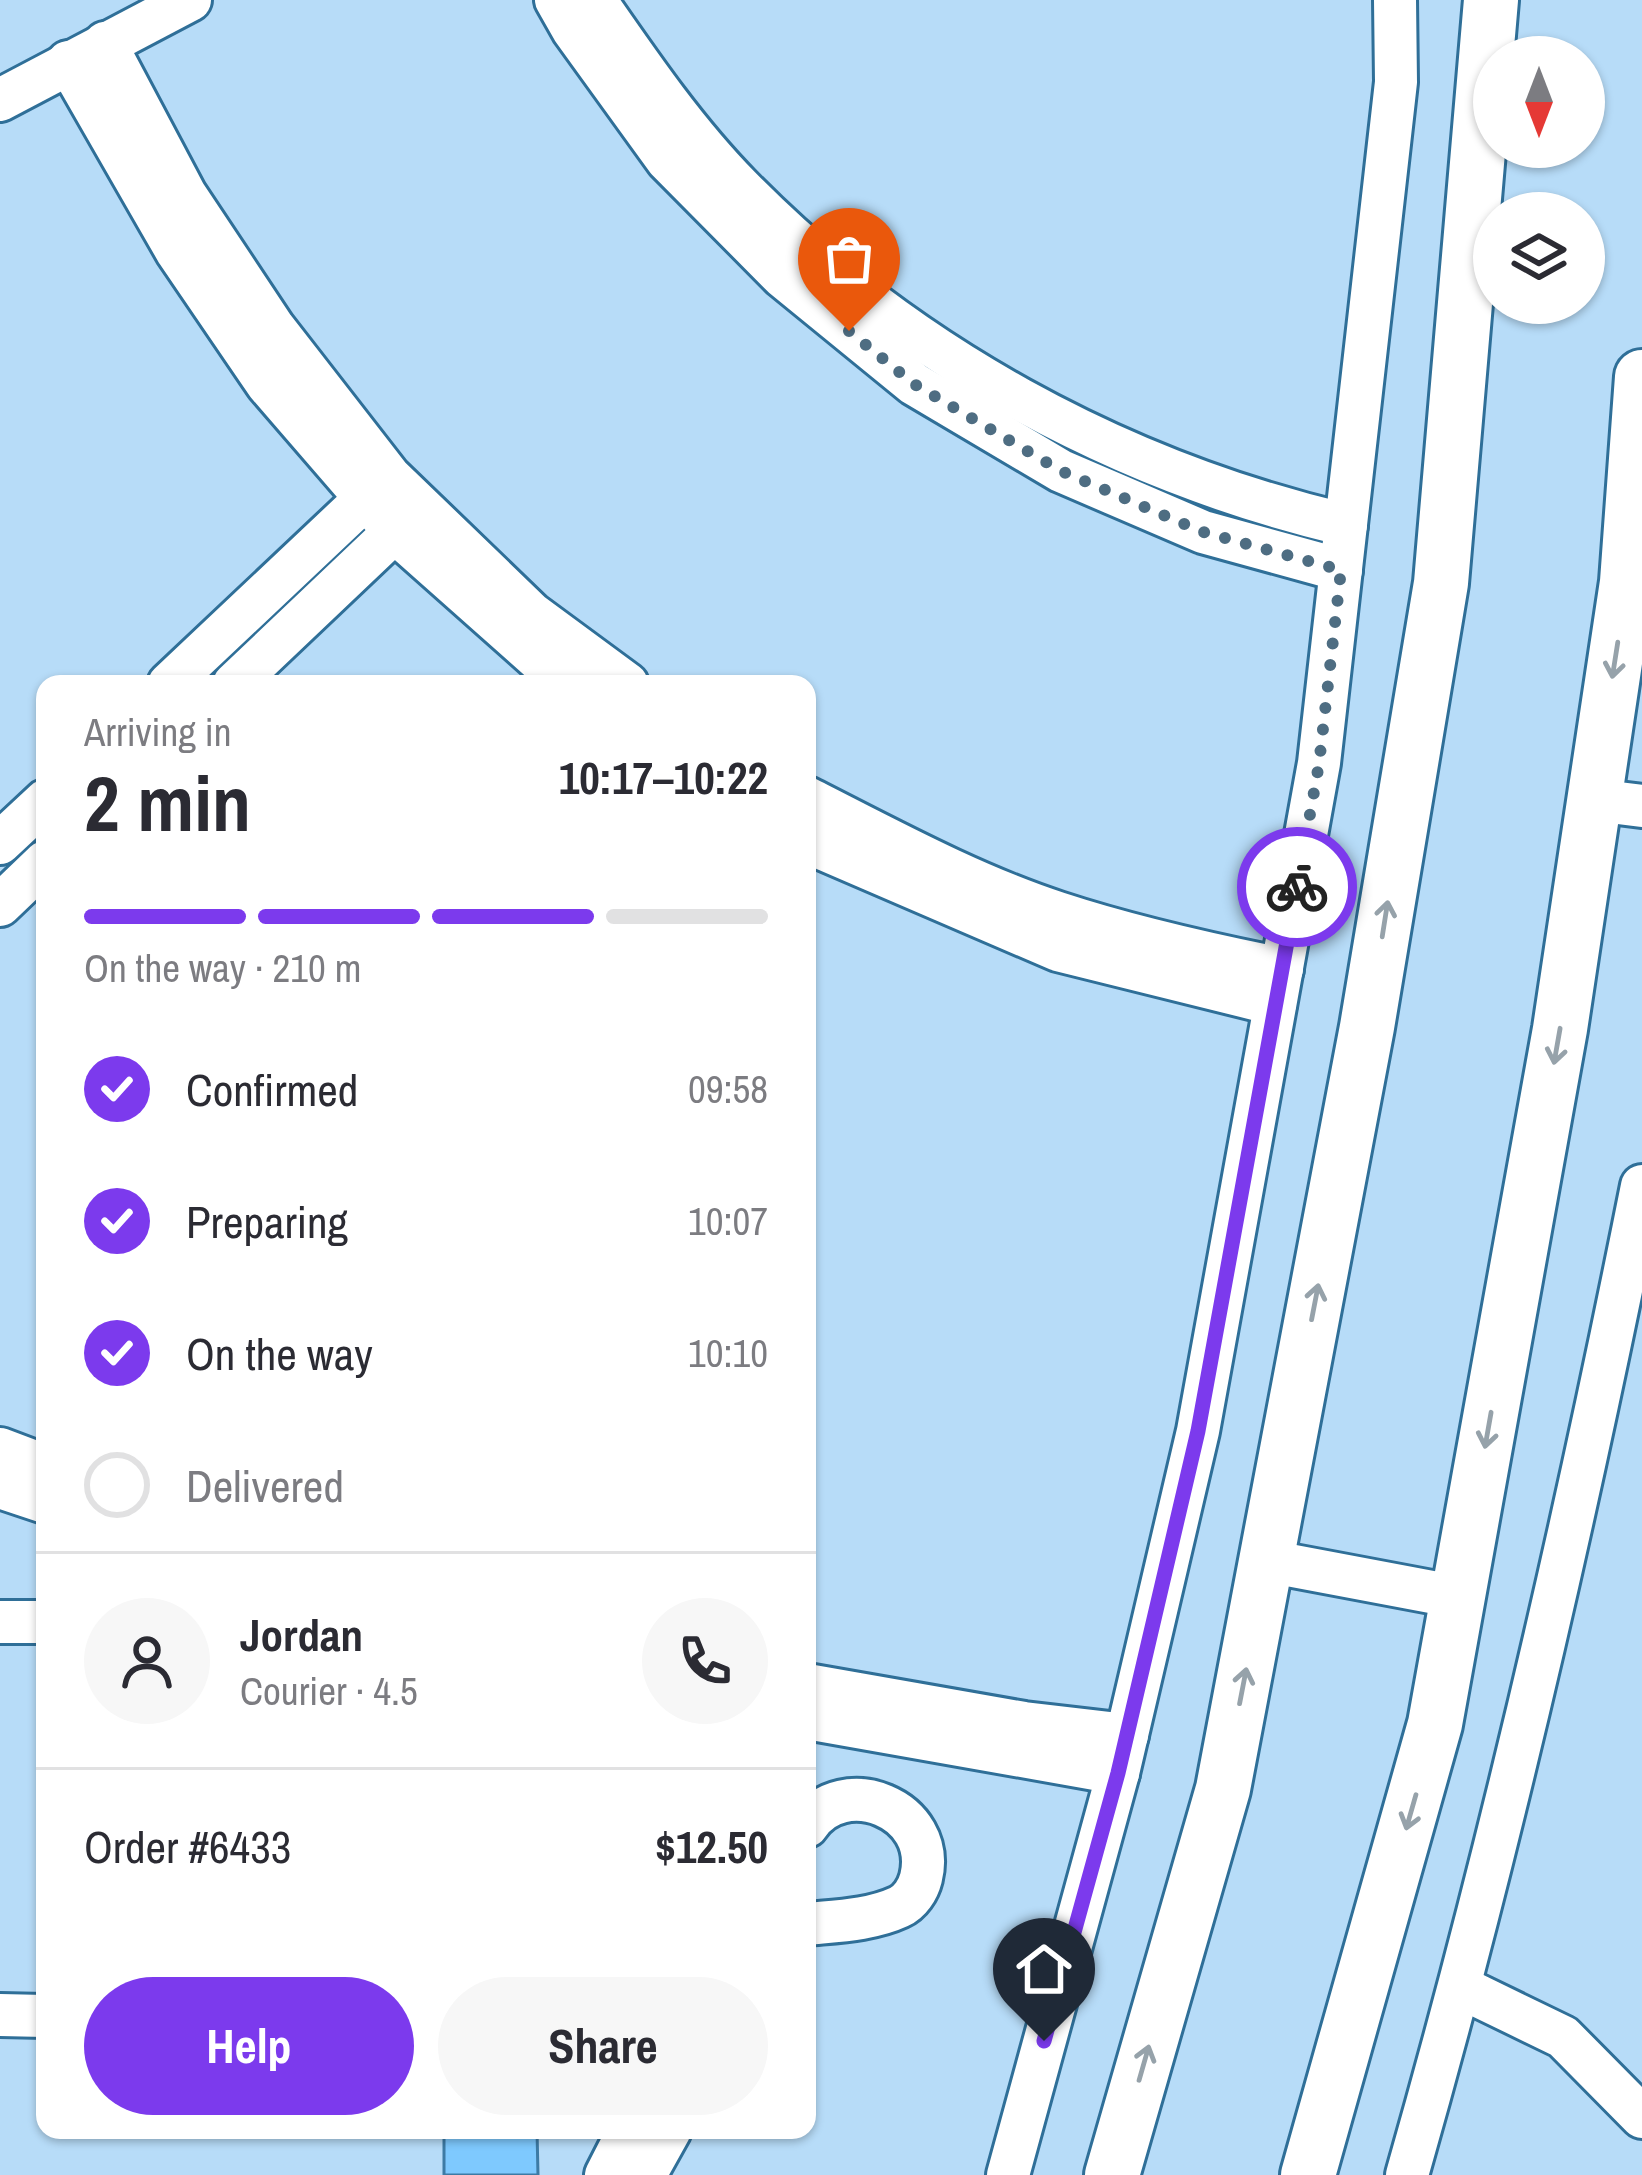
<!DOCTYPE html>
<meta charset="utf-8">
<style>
body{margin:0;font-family:"Archivo Narrow",sans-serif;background:#f7f7f7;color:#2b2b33;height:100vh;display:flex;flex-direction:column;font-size:45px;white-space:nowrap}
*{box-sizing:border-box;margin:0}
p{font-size:39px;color:#7c7c81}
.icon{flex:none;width:66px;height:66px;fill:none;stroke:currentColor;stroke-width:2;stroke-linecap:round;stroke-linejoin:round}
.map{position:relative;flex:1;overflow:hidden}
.details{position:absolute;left:36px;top:675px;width:780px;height:1464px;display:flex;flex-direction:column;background:#fff;border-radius:24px;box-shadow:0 3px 9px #0004}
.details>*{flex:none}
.needle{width:78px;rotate:180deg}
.controls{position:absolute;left:1473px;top:36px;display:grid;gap:24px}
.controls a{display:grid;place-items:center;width:132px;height:132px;border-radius:50%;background:#fff;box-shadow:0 3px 9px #0004;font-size:60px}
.pin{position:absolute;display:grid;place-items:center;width:102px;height:102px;color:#fff;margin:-123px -51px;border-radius:50% 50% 50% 0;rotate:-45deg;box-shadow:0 0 12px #0007}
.pin .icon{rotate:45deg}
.courier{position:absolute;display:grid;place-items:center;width:120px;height:120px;margin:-60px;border:9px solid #7c3aed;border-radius:50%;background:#fff;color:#222;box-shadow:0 3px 15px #0007}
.summary em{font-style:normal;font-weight:700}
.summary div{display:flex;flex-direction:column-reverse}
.summary{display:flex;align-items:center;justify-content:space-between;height:204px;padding:0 48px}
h1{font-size:78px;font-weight:700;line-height:90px}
.bar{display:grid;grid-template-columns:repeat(4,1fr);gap:18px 12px;align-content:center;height:144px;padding:0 48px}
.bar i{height:15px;border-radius:9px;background:#e1e1e2}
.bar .current{background:#7c3aed}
.bar p{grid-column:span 4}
.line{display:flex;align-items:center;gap:30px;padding:0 48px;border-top:3px solid #e1e1e2}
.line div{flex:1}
.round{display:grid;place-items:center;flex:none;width:126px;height:126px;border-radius:63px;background:#f7f7f7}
ol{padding:0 48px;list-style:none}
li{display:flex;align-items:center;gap:36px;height:132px}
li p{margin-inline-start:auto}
li .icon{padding:12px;border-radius:50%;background:#7c3aed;color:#fff;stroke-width:4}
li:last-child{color:#7c7c81}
li i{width:66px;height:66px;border:6px solid #e1e1e2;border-radius:50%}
.primary-button{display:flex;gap:24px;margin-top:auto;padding:24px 48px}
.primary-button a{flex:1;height:138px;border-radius:72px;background:#7c3aed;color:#fff;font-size:48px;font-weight:700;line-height:138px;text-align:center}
.primary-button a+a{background:#f7f7f7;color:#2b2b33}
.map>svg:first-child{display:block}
.building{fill:#7ec9fe;stroke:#3d7ba5;stroke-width:3}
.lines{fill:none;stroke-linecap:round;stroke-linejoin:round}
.minor-casing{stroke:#2f6f98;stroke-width:48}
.major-casing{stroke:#2f6f98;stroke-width:60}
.minor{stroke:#fff;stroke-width:42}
.major{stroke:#fff;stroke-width:54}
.oneway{stroke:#96a2aa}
.done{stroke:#4e6d82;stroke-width:12;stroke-dasharray:0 21.6}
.route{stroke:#7c3aed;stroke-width:15}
</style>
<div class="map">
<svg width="1642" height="2175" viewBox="0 0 1642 2175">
<rect width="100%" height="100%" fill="#b7dcf8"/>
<polygon class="building" points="444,2130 537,2130 538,2175 444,2175"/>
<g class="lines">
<g class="minor-casing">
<g id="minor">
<polyline points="556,0 573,30 667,160 783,277 914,384 1061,471 1203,532 1341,570"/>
<path d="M595 0C640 65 685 131 740 187 905 355 1118 471 1346 525"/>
<polyline points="105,43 185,194 274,328 389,476 532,614 627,684"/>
<polyline points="68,62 177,252 267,384 395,532 566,684"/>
<polyline points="0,100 190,0"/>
<polyline points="169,684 382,483"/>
<polyline points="234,684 414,513"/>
<path d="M807 798C888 839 972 885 1058 913 1131 937 1207 954 1282 969"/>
<polyline points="1594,800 1642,806"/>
<polyline points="807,842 1058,950 1275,1004"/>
<polyline points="0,843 45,801"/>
<polyline points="0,905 45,862"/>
<polyline points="0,1449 45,1466"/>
<polyline points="0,1487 45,1502"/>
<polyline points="1267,1561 1458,1597"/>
<polyline points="0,1622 45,1622"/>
<polyline points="807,1685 1024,1723 1127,1735"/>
<polyline points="807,1718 1118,1773"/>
<path d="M807 1826C842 1772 938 1808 921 1878 918 1890 910 1902 899 1907 871 1920 837 1921 807 1924"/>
<polyline points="1460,1987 1563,2037 1642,2117"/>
<polyline points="0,2015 45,2016"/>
<polyline points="606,2175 629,2130"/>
<polyline points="645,2175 670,2130"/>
<polyline points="1008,2175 1118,1773 1198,1431 1319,763 1396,82 1395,0"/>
<path d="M1407 2175C1500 1850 1576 1518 1642 1186"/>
</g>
</g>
<g class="major-casing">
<g id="major">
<polyline points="1112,2175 1223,1789 1367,1027 1441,583 1491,0"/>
<polyline points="1308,2175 1435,1724 1560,1029 1627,582 1642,377"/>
</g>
</g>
<use href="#minor" class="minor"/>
<use href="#major" class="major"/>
</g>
<defs><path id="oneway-shaft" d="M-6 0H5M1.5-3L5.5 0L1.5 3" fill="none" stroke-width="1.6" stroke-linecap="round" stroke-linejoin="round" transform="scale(3)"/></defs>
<g class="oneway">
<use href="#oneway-shaft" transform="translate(1615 660) rotate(99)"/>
<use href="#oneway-shaft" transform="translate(1385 919) rotate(-81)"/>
<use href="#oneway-shaft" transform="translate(1557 1046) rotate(100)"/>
<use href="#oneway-shaft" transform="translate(1315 1302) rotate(-79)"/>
<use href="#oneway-shaft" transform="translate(1488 1430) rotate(100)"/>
<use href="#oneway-shaft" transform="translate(1243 1686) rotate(-79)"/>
<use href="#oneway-shaft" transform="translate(1411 1812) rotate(106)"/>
<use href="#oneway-shaft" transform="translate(1144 2063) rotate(-74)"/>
</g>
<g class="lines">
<polyline class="done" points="849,331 914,384 1061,471 1203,532 1341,570 1319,764 1297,887"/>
<polyline class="route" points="1044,2041 1118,1773 1198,1431 1297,887"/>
</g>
</svg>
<div class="controls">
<a><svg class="needle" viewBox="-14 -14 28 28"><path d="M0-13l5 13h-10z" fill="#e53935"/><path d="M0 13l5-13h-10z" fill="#7c7c81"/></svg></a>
<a><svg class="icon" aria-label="layers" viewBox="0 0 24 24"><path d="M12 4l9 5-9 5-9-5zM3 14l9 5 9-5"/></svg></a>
</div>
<div class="pin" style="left:849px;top:331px;background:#ea580c"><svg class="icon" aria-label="bag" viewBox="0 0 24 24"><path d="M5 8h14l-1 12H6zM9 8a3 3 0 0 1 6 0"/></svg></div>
<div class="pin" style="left:1044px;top:2041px;background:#1f2937"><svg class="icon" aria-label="home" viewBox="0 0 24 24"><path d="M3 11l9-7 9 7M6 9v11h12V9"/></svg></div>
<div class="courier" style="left:1297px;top:887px"><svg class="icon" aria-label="bike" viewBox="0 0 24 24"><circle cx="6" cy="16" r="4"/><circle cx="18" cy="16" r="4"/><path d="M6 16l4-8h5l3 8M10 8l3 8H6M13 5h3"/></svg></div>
<section class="details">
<div class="summary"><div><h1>2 min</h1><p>Arriving in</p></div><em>10:17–10:22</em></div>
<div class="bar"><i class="current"></i><i class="current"></i><i class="current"></i><i></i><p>On the way · 210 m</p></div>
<ol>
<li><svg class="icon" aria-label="check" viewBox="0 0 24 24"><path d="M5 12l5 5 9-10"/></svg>Confirmed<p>09:58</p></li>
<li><svg class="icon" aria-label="check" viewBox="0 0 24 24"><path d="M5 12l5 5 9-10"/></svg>Preparing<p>10:07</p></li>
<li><svg class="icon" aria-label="check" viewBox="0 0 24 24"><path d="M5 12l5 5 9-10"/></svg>On the way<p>10:10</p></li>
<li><i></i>Delivered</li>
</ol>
<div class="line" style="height:216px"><a class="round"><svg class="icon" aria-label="person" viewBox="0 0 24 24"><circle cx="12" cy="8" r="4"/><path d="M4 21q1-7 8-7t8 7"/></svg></a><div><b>Jordan</b><p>Courier · 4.5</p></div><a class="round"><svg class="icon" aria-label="phone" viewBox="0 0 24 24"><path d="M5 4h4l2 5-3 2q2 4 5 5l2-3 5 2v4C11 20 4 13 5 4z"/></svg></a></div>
<div class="line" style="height:156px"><div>Order #6433</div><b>$12.50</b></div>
<div class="primary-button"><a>Help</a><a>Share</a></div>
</section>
</div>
